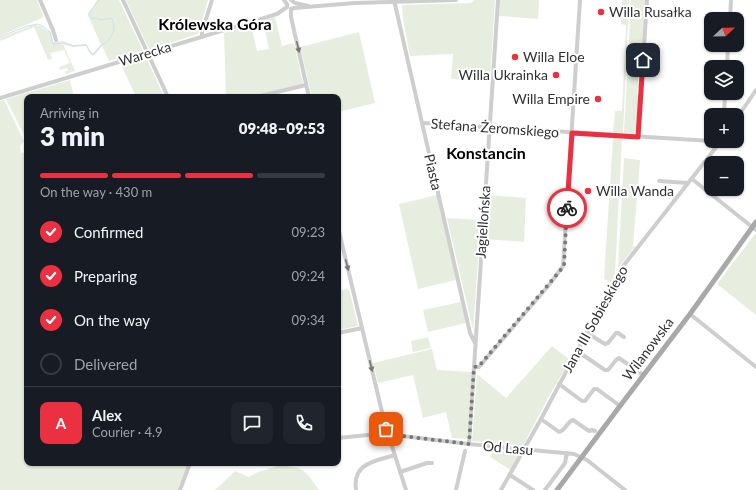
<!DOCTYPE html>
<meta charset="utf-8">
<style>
body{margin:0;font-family:Lato,sans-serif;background:#20242c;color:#f1f3f6;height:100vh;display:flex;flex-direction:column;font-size:15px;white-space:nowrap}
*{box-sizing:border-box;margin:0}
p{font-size:13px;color:#9ea1a6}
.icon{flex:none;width:22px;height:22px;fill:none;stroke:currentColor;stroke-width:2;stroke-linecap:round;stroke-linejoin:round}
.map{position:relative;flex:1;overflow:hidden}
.side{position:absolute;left:24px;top:94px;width:317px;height:372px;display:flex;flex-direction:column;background:#171b24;border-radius:8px;box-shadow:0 1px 3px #0004}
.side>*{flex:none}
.needle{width:26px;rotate:68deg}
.fabs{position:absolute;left:704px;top:12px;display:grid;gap:8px}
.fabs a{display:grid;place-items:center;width:40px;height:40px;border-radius:8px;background:#171b24;box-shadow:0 1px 3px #0004;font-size:20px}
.pin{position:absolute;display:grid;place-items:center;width:34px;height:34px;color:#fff;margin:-17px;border-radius:8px;box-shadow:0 2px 6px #0006}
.courier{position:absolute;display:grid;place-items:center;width:40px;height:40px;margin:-20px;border:3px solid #eb3041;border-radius:50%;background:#fff;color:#222;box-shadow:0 1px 5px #0007}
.head em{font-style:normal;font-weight:800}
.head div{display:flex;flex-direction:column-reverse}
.head{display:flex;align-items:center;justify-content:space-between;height:68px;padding:0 16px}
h1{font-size:26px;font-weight:800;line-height:30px}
.bar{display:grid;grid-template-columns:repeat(4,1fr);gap:6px 4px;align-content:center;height:48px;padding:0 16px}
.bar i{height:5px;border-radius:3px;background:#363941}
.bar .on{background:#eb3041}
.bar p{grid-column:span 4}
.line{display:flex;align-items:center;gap:10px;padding:0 16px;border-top:1px solid #363941}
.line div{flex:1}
.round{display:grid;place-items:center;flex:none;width:42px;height:42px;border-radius:8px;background:#20242c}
ol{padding:0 16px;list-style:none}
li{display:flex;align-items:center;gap:12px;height:44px}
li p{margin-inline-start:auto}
li .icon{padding:4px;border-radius:50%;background:#eb3041;color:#fff;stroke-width:4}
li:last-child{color:#9ea1a6}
li i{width:22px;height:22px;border:2px solid #363941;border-radius:50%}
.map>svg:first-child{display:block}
.green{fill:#e7eedf}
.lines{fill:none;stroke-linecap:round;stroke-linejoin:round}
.stream{stroke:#cbe1ee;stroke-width:1}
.minor{stroke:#cecece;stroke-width:4}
.major{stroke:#a9a9a9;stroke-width:5}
.oneway{fill:#787878}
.done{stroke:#797979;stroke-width:4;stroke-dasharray:0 7.2}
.route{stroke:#eb3041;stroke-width:5}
.poi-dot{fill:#eb3041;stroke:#fff;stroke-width:1.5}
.labels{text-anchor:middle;stroke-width:4;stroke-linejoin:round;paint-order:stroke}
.poi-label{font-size:14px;fill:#313131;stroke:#fff;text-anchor:start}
.street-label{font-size:14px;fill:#313131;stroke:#fff}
.quarter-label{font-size:16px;font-weight:bold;fill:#000;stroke:#fff}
</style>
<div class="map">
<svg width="756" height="490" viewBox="0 0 756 490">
<rect width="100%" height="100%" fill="#fff"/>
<g class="green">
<polygon points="0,0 37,0 44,17 0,36"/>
<path d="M97 0H119L143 51 109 61 102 46C99 49 97 54 93 56L91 55 86 46 73 47 63 44 75 71 66 74 65 71H68L67 68 60 70 59 67 70 63 64 50 50 53 52 59 48 60 34 27 0 41V38L33 25C39 25 43 27 48 31L50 30 52 35 53 42 63 41 74 45 86 44C90 47 88 50 93 53L101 45 88 15Z"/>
<polygon points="126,0 208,0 198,34 150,49 148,47"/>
<polygon points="474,0 495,0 490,81 451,79 453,54 410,56 403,19 402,5 471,3"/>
<polygon points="500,0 539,0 538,19 499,16"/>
<polygon points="622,0 629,0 623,133 613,133 615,111 622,111 626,25 621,24"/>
<polygon points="631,0 645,0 640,77 638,77 638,84 640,84 640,88 637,88 637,95 639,96 637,131 633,134 624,133"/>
<polygon points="275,17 282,46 294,43 303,84 247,97 226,97 224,33 251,25 257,51 269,49 263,21"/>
<polygon points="359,32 375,103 338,112 338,97 312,97 300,47"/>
<polygon points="143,58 147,59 164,97 136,97 121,64"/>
<polygon points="70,80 74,97 27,97 27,141 6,99"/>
<polygon points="4,100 24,141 20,146 21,153 27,152 27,463 188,463 178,490 0,490 0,101"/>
<polygon points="613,138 622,139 615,273 611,282 604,279"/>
<polygon points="624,158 640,160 633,246 635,247 618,268"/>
<polygon points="437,195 456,280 418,289 399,204"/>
<polygon points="488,195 526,198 524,242 485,239"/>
<polygon points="447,218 481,220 473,330"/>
<polygon points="755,234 756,235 756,315 717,284"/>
<polygon points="349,289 358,326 338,330 338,291"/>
<polygon points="461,302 466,323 428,332 423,310"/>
<polygon points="428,337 431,348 413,352 411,341"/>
<polygon points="552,346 570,360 548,398 523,446 472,441 477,374 506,398"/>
<polygon points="432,349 437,370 472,372 467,439 452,438 446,412 423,418 413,375 378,383 373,363"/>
<polygon points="494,450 520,453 511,470 490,457"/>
<path d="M278 466C303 466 305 470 319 490H215L235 471 249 477 258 472Z"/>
</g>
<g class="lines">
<path class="stream" d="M0 37 27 26 38 24 44 27 50 32 53 44 63 43 73 46 86 45 91 54H94L101 45 105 44C112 36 118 28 111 18L100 20 96 18 92 19 89 16V13L99 0"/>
<g class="minor">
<polyline points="40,0 53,30 56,40"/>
<polyline points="123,0 168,97"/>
<polyline points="284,0 287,4 287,7"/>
<polyline points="291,0 295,3 308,6"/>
<polyline points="394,0 470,333 475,343"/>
<polyline points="291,9 294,8 355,3 456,0"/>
<polyline points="291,9 291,17 309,97"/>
<polyline points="730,19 731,0"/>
<polyline points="202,37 202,32 212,0"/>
<polyline points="727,67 728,45"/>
<polyline points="256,97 306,85"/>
<polyline points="0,98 277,14 287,7"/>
<polyline points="724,115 725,93"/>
<polyline points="737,118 756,90"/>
<polyline points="423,123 711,141"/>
<polyline points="638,137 647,0"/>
<polyline points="692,179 756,230"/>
<polyline points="659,181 688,183"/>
<polyline points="338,227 387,433 390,440 406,490"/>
<polyline points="690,314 756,367"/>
<polyline points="338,333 362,328"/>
<polyline points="587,333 605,344 608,343 616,333 618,333 624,337"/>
<polyline points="577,351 605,370 608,370 616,360 619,358 643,375"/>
<polyline points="474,367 479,367 549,285 563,266 580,0"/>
<polyline points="559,384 582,401 585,401 594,389 597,389 620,406"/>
<path d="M541 419 559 432C565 431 567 422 573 420L589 431 592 430 595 431"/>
<polyline points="338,438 387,433 394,435 469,444 574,454 587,460 625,490"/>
<polyline points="469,444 498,0"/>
<polyline points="400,472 427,463 432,463"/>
<polyline points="510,475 533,490"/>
<polyline points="180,490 190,463"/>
<path d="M356 490C352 463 375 461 395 455"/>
<polyline points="456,490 465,451"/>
<polyline points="501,490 541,419 617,276 624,265 721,141"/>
<polyline points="545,490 565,463 567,453"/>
</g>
<polyline class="major" points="557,490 620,406 690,314 756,222"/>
</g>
<defs><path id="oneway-solid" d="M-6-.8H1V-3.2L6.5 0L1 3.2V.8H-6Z"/></defs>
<g class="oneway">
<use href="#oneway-solid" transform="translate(298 47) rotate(77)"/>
<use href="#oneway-solid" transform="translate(347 265) rotate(76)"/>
<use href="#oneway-solid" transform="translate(371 366) rotate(77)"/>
</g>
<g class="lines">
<polyline class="done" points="386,429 387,433 394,435 469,444 474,367 479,366 548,285 564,266 567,208"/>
<polyline class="route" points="567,208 572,133 638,137 643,60"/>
</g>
<g class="poi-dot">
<circle cx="601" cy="12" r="4"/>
<circle cx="515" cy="57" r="4"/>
<circle cx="556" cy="75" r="4"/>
<circle cx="598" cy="99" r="4"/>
<circle cx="588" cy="191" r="4"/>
</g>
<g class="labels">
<g class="poi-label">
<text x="609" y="17">Willa Rusałka</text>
<text x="523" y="62">Willa Eloe</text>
<text x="548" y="80" text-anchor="end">Willa Ukrainka</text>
<text x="590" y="104" text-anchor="end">Willa Empire</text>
<text x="596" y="196">Willa Wanda</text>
</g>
<g class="street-label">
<text transform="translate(145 54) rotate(-17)" y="5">Warecka</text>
<text transform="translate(495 128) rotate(4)" y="5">Stefana Żeromskiego</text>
<text transform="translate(433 172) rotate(77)" y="5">Piasta</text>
<text transform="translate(483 222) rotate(-86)" y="5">Jagiellońska</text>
<text transform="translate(595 319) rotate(-61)" y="5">Jana III Sobieskiego</text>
<text transform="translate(648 349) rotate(-53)" y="5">Wilanowska</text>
<text transform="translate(508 448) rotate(5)" y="5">Od Lasu</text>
</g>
<g class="quarter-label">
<text x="215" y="30">Królewska Góra</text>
<text x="486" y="159">Konstancin</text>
</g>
</g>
</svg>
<div class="fabs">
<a><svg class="needle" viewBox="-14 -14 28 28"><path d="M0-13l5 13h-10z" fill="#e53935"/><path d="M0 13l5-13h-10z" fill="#9ea1a6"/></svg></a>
<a><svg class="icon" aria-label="layers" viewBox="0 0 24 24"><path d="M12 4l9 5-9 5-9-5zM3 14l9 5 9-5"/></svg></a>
<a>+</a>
<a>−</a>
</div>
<div class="pin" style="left:386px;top:429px;background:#ea580c"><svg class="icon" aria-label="bag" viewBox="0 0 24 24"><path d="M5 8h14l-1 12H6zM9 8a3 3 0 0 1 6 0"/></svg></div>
<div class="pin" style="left:643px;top:60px;background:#1f2937"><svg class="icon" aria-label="home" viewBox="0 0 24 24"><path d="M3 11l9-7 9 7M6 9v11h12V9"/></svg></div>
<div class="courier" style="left:567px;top:208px"><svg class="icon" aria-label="bike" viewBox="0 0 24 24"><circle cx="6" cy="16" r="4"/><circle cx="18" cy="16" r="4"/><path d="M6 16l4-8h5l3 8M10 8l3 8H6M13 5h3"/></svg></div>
<section class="side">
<div class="head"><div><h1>3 min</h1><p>Arriving in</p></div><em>09:48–09:53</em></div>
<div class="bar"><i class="on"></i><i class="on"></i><i class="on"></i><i></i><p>On the way · 430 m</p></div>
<ol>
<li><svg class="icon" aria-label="check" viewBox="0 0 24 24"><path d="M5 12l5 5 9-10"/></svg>Confirmed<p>09:23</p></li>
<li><svg class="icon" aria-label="check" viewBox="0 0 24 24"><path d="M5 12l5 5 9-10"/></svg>Preparing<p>09:24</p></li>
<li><svg class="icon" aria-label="check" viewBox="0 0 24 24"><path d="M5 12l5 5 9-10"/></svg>On the way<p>09:34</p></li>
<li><i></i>Delivered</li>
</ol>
<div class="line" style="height:72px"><b class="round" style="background:#eb3041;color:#fff">A</b><div><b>Alex</b><p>Courier · 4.9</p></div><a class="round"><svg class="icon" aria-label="chat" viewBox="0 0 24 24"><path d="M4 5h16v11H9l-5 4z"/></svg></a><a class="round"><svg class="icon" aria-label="phone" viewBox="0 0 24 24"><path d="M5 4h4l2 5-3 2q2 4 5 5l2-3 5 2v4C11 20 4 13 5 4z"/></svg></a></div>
</section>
</div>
